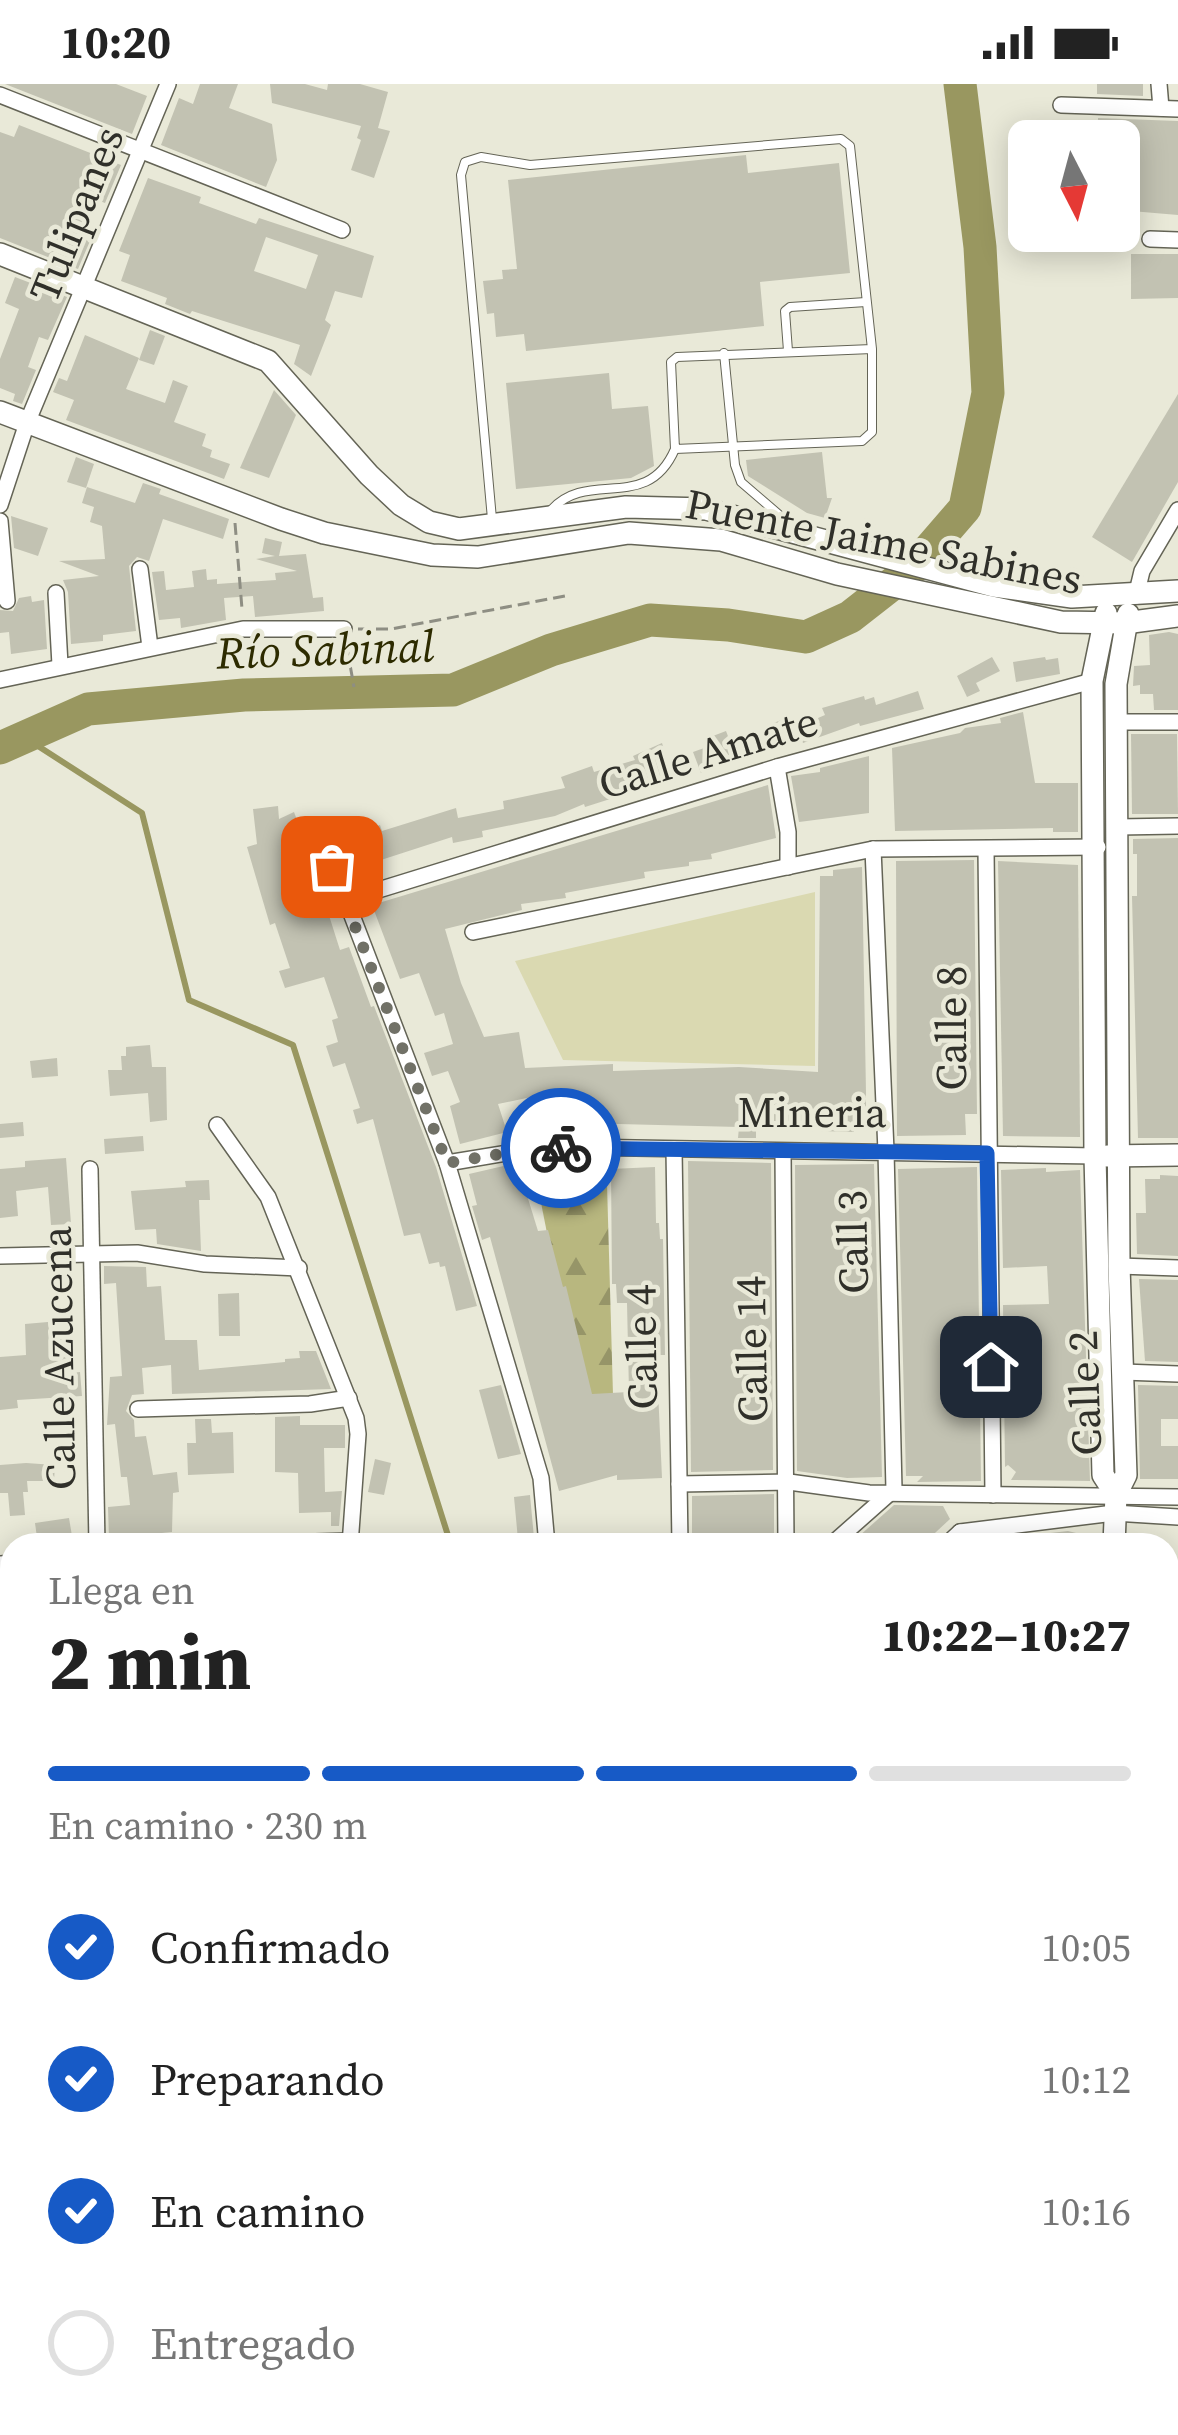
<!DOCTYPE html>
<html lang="es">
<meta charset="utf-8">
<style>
body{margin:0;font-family:"Source Serif 4",serif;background:#f2f2f2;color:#222;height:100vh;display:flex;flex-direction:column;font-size:45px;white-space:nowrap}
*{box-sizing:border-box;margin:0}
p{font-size:39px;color:#767676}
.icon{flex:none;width:66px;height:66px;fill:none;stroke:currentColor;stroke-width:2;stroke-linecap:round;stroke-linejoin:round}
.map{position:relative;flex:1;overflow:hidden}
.details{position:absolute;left:0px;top:1449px;width:1179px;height:903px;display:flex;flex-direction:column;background:#fff;border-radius:36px 36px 0 0;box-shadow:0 6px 30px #0003}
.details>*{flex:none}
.needle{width:78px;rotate:174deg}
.buttons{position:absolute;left:1008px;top:36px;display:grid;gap:24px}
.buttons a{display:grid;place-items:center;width:132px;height:132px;border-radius:18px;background:#fff;box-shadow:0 6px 30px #0003;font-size:60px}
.pin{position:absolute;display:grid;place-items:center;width:102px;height:102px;color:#fff;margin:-51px;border-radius:24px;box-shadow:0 6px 18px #0006}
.courier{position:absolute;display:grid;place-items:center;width:120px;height:120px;margin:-60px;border:9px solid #175ac6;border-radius:50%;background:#fff;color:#222;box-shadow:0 3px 15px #0007}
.headline em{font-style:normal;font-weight:800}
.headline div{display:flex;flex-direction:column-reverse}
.headline{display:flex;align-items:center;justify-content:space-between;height:204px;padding:0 48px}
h1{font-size:78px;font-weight:800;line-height:90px}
.bar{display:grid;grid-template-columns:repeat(4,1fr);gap:18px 12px;align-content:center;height:144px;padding:0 48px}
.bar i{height:15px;border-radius:9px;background:#e0e0e0}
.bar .selected{background:#175ac6}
.bar p{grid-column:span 4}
ol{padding:0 48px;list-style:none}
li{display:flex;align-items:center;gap:36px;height:132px}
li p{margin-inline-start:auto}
li .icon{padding:12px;border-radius:50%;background:#175ac6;color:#fff;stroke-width:4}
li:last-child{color:#767676}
li i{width:66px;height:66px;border:6px solid #e0e0e0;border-radius:50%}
.status{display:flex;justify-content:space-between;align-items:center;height:84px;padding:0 60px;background:#fff;direction:ltr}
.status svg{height:33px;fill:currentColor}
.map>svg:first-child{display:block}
.grass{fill:#dad9b1}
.forest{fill:url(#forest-firs)}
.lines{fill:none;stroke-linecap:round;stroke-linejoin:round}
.stream{stroke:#999760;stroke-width:6}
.river{stroke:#999760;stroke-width:33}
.building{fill:#c2c2b2;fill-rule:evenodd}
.lane-casing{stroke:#646456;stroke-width:10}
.street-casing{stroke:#646456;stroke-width:18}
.secondary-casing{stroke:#646456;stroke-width:24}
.path{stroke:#8e8e83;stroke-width:3;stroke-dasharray:12 6;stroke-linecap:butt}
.lane{stroke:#fff;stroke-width:8}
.street{stroke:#fff;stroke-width:15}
.secondary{stroke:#fff;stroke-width:21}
.done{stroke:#717167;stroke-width:12;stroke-dasharray:0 21.6}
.route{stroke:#175ac6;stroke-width:15}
.labels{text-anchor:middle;stroke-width:9;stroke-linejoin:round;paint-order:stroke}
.street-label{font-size:42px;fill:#30302a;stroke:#e9e9d8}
.water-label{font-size:45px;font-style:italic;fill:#2d2b00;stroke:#e9e9d8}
</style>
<div class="status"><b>10:20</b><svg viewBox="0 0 49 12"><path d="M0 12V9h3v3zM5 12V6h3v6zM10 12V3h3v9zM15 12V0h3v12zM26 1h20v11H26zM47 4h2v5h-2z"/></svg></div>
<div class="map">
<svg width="1178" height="2351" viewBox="0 0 1178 2351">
<defs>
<pattern id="forest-firs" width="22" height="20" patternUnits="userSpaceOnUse" patternTransform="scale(3)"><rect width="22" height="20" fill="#b8b77f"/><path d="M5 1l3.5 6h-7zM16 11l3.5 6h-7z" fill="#969568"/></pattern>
</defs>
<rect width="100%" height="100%" fill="#e9e9d8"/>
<polygon class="grass" points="815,808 815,982 563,976 515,877"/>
<polygon class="forest" points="606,1065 615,1381 593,1382 531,1068"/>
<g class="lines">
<g class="stream">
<polyline points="24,653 142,729 189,916 293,961 451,1461"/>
<polyline points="388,2340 388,2351"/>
</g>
<polyline class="river" points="0,664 88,625 244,611 453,606 551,566 650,536 728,541 806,553 850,533 914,483 965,424 988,309 980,163 960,0"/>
</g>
<g class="building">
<polygon points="5,0 116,0 147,12 132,50"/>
<polygon points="200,0 238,0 229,24 272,40 277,76 266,103 161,61 179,14 193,20"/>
<polygon points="270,0 305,0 327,6 328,0 360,0 388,8 378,44 390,47 374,94 351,86 361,56 357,54 361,42 272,19"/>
<polygon points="1097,0 1143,0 1143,12 1097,10"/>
<polygon points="1098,34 1178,37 1178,131 1131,127 1132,117 1119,116 1119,57 1098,57"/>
<polygon points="19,41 121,81 105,119 92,114 78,153 90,157 78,185 0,154 0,48 14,53"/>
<polygon points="746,71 748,89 839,79 850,189 760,198 764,242 526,267 524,250 496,253 494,229 487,230 483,197 503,195 502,186 517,185 508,96"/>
<path d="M148 94 201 113 199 119 256 140 259 134 374 172 362 214 335 207 325 236 331 241 311 292 294 280 300 261 192 227 190 230 165 220 167 214 121 197 130 171 119 167ZM266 153 318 171 306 205 254 187Z"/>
<polygon points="1131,170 1178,170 1178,214 1131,215"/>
<polygon points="15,193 67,213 48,256 39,253 28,283 36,286 22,320 13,317 15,310 0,304 0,275 19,225 5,219"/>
<polygon points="150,246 165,252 154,281 139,276"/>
<polygon points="85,251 139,274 126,305 165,319 173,296 188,302 174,338 206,350 202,362 212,366 210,373 230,380 224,395 66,336 74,316 53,308 59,294 67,297"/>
<polygon points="609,289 612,325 648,322 654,382 631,394 516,405 506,299"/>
<polygon points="274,306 296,331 269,394 240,384"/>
<polygon points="1178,310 1178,398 1132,478 1092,453"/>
<polygon points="822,368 827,414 832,414 825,434 807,429 748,392 746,376"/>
<polygon points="76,373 94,380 86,404 67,398"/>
<polygon points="143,399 161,405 159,410 229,435 223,455 163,435 149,477 137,473 129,482 136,547 103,551 103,557 71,560 68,508 63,496 99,492 59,477 105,475 102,442 90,438 94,423 82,419 87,403 135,419"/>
<polygon points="11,432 48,444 38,472 14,464"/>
<polygon points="265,454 282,458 279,472 306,470 313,514 323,513 324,527 255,533 253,512 224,514 226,536 181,544 180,534 159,536 152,488 164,487 166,506 194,503 192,487 206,485 207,496 217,495 217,500 276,496 275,489 297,487 256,475 275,472 262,469"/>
<polygon points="31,512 32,518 44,516 47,565 11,570 9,548 0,549 0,526 13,527 19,514"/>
<polygon points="1169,548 1178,550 1178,626 1154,626 1153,610 1140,610 1140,601 1133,602 1134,582 1150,581 1149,551"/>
<polygon points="992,573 1000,587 976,599 980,607 967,613 957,592"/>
<polygon points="1045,573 1046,576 1058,574 1060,590 1016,598 1013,578"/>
<polygon points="918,607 924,625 860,642 859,639 803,659 797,643 825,631 822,624 864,612 865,616 874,613 876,621"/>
<polygon points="1023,628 1035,699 1078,699 1078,748 1053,748 1053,744 895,747 892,664 960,649 965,644 1001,639 1000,634"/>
<polygon points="789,633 796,652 778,659 771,640"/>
<polygon points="726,647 737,676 701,689 693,668 707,663 705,655"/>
<polygon points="1131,650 1177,650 1178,730 1132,730"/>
<polygon points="662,659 673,695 585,723 584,720 555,732 482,747 483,753 453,759 452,753 350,786 339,755 380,741 382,747 456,724 458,734 504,725 503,717 565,704 561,693 592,682 594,688 635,676 633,672"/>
<polygon points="869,672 869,729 799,738 791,692 820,688 820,684"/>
<polygon points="768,701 776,754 711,770 712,775 689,778 689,782 644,788 645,794 565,809 566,814 521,820 522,826 445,845 461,899 484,953 519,948 525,984 613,980 613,987 739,983 818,988 820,792 833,792 833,786 862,783 866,1009 866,1027 854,1027 854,1048 820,1047 820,1042 756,1041 756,1054 738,1054 739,1043 537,1038 536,1012 498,1020 507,1048 460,1060 450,1022 460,1018 448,987 432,992 424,969 453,960 444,929 435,932 419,889 400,895 372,821"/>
<polygon points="278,722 279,735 294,728 315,784 318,783 326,799 332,820 326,822 340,866 349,863 371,923 374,922 436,1083 477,1222 456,1227 445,1182 440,1183 439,1178 429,1180 420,1149 404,1152 373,1035 357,1040 353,1026 360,1024 345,979 333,983 326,962 338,958 332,936 338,934 324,893 285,904 279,887 290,884 275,839 270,841 247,763 257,760 253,725"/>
<polygon points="1178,754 1178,1054 1138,1054 1132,812 1137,812 1137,770 1133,770 1133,755"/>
<polygon points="974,776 977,1030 965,1030 966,1051 897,1052 896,777"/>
<polygon points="998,777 1078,781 1080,1053 1003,1052"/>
<polygon points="150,961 152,983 166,983 167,1036 150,1038 148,1009 110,1012 108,986 122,986 121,972 126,972 126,963"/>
<polygon points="57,974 58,992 32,994 30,977"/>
<polygon points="23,1038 24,1052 0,1054 0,1040"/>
<polygon points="143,1052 144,1067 105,1070 104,1055"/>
<polygon points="66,1074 71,1140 51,1141 48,1103 16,1107 18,1132 0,1134 0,1085 25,1083 25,1077"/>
<polygon points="688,1077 771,1079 773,1386 691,1388"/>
<polygon points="517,1079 538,1147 548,1146 563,1203 566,1202 592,1310 629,1308 627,1219 617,1219 616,1200 612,1200 611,1085 655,1083 656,1139 659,1139 660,1155 663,1155 665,1271 660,1271 658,1306 662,1394 617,1396 617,1391 559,1407 490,1153 482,1156 472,1122 477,1121 469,1090"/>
<polygon points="874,1080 882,1393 847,1394 797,1387 795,1081"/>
<polygon points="977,1083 981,1397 917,1398 923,1392 906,1392 898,1085"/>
<polygon points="1046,1084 1046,1088 1080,1086 1090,1397 1011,1396 1016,1388 1008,1381 1005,1383 1003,1221 1049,1220 1047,1182 1003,1184 1001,1086"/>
<polygon points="1160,1091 1178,1092 1178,1172 1137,1170 1136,1129 1146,1129 1145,1095 1160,1095"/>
<polygon points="209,1096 210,1116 199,1116 201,1167 157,1160 156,1145 135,1146 131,1107 186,1103 185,1097"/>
<polygon points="104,1182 146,1183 147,1203 161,1202 165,1256 197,1256 199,1286 285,1278 285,1275 300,1274 299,1267 316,1267 331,1305 172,1310 171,1281 142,1284 144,1310 132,1311 126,1327 134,1336 135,1353 146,1352 153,1391 177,1388 179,1408 173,1409 172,1448 109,1454 108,1423 130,1421 127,1393 121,1393 115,1340 107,1341 110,1293 122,1292 116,1199 104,1200"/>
<polygon points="1139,1195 1178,1196 1178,1278 1145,1277"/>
<polygon points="239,1209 240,1252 219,1252 218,1210"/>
<polygon points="48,1238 49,1247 62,1246 64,1265 69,1265 71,1289 80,1288 82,1312 17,1316 18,1324 0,1326 0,1273 26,1271 25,1240"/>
<polygon points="501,1301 521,1370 498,1375 479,1306"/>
<polygon points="1138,1301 1178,1302 1178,1335 1161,1335 1161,1362 1178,1362 1178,1395 1140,1395"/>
<polygon points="300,1332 300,1341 345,1341 345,1364 324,1364 325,1408 342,1407 339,1442 331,1442 331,1428 299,1429 298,1389 275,1388 275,1333"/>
<polygon points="195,1335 211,1335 212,1349 233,1348 234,1389 188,1391 187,1359 196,1359"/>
<polygon points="375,1375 391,1379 384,1411 368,1408"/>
<polygon points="26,1379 55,1381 54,1397 27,1397 28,1408 23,1408 25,1431 10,1432 8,1409 0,1409 0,1381"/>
<polygon points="774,1410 774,1461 692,1461 692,1412"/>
<polygon points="530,1411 534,1454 518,1456 514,1413"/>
<polygon points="894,1421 943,1422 950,1435 922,1461 849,1461"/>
<polygon points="69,1434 73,1458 38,1461 35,1439"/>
<polygon points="1068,1447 1076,1449 1081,1461 1023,1461 1025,1452"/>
</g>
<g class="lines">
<g class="lane-casing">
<g id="lane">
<polyline points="788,267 785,227 790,223 866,218"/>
<polyline points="724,269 735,381 741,398 791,441"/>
<path d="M551 426C589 384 647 430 675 365"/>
<polyline points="492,435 461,91 465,78 481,73 530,81 841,55 850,62 872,265 872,348 862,357 675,365 671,278 677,273 872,265"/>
</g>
</g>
<g class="street-casing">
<g id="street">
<polyline points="1159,0 1161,24"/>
<polyline points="0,11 342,146"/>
<polyline points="1061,21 1178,25"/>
<polyline points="1150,155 1178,156"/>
<polyline points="0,421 27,339 168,0"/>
<polyline points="0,437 7,517"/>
<polyline points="140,485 150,563"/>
<polyline points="56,509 60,581"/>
<polyline points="1136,512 1142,487 1178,426"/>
<polyline points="0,596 243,545 344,545"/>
<polyline points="1117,638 1178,638"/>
<polyline points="777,683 788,748 788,783"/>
<polyline points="1118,743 1178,742"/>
<polyline points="317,750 346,816 447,1079 541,1394 547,1461"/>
<polyline points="873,765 886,1067 894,1406"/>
<polyline points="986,765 993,1411"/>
<polyline points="346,816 777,683 1092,597"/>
<polyline points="473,848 873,765 1098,763"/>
<polyline points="217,1041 268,1113 356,1334 358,1350 350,1461"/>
<polyline points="674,1065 680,1461"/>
<polyline points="783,1068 786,1461"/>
<polyline points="447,1079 531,1065 578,1063 1095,1072"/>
<polyline points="90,1085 97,1461"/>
<polyline points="0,1172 137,1169 205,1180 299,1184"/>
<polyline points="1119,1182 1178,1184"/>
<polyline points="1123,1288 1178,1290"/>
<polyline points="138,1325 310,1320 349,1314"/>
<polyline points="679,1400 789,1398 869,1409 1178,1413"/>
<polyline points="960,1448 1114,1429 1178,1433"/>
<polyline points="209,1461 350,1457"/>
<polyline points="831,1461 891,1408"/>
<polyline points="946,1461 960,1448"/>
<polyline points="0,1480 12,1479"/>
<polyline points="1167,1555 1178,1556"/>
<polyline points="1167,1690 1178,1691"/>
<polyline points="0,1777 12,1776"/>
<polyline points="1167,1815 1178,1816"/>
<polyline points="0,1959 12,1959"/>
<polyline points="1167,1960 1178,1961"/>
<polyline points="1167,2108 1178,2109"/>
<polyline points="1167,2234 1178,2235"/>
<polyline points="0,2261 12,2261"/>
<polyline points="98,2340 99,2351"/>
<polyline points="236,2340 236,2351"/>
<polyline points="470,2340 472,2351"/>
<polyline points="696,2340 697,2351"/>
<polyline points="901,2340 1036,2351"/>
<polyline points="601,2351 610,2340"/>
</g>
</g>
<g class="secondary-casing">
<g id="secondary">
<polyline points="0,170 268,277 369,391 401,421 429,438 459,445 626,423 706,425 994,502 1072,513 1178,507"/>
<polyline points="0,328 281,435 324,449 432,471 478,473 629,449 721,456 837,490 1061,538 1125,539 1178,532"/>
<polyline points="1106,529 1092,597 1095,1072 1103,1391 1116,1411"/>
<polyline points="1107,1072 1178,1071"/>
<polyline points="1114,1461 1116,1411 1126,1391 1119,1182 1116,600 1128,530"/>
<polyline points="1025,2351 1026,2340"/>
</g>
</g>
<g class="path">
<polyline points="235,439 242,525"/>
<polyline points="358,545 391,545 570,511"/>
<polyline points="347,564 354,603"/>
<polyline points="313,2351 316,2340"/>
</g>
<use href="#lane" class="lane"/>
<use href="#street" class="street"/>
<use href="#secondary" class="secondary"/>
</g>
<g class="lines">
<polyline class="done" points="332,783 447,1079 530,1065 561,1064"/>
<polyline class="route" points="561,1064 987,1069 991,1283"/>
</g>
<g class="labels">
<g class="street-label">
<text transform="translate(76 130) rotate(-68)" y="15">Tulipanes</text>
<text transform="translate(884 457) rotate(11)" y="15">Puente Jaime Sabines</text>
<text transform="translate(708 668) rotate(-17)" y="15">Calle Amate</text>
<text transform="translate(951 944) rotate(-90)" y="15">Calle 8</text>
<text x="812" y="1043">Mineria</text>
<text transform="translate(852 1158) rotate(-91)" y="15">Call 3</text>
<text transform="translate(641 1263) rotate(-91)" y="15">Calle 4</text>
<text transform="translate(751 1265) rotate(-91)" y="15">Calle 14</text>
<text transform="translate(58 1274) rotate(-91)" y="15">Calle Azucena</text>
<text transform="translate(1084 1309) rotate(-92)" y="15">Calle 2</text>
</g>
<g class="water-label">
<text transform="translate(325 565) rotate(-2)" y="16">Río Sabinal</text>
</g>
</g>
</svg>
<div class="buttons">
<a><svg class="needle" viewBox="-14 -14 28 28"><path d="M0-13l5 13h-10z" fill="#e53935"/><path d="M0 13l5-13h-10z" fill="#767676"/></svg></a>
</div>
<div class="pin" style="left:332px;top:783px;background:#ea580c"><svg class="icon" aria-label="bag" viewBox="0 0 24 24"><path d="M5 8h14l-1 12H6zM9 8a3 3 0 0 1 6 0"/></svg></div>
<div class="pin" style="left:991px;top:1283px;background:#1f2937"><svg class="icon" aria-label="home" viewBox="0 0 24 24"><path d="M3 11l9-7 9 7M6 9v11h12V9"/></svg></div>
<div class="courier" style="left:561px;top:1064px"><svg class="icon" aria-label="bike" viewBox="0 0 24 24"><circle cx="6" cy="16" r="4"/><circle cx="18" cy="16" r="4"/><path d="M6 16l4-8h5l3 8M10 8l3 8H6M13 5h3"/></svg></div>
<section class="details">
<div class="headline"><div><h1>2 min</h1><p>Llega en</p></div><em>10:22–10:27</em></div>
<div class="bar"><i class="selected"></i><i class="selected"></i><i class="selected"></i><i></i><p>En camino · 230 m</p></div>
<ol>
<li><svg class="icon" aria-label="check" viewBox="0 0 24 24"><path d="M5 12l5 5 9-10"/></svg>Confirmado<p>10:05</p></li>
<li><svg class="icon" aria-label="check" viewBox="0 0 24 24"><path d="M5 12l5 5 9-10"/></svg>Preparando<p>10:12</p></li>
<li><svg class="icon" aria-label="check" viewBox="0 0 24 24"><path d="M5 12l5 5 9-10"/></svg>En camino<p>10:16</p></li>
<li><i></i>Entregado</li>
</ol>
</section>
</div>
